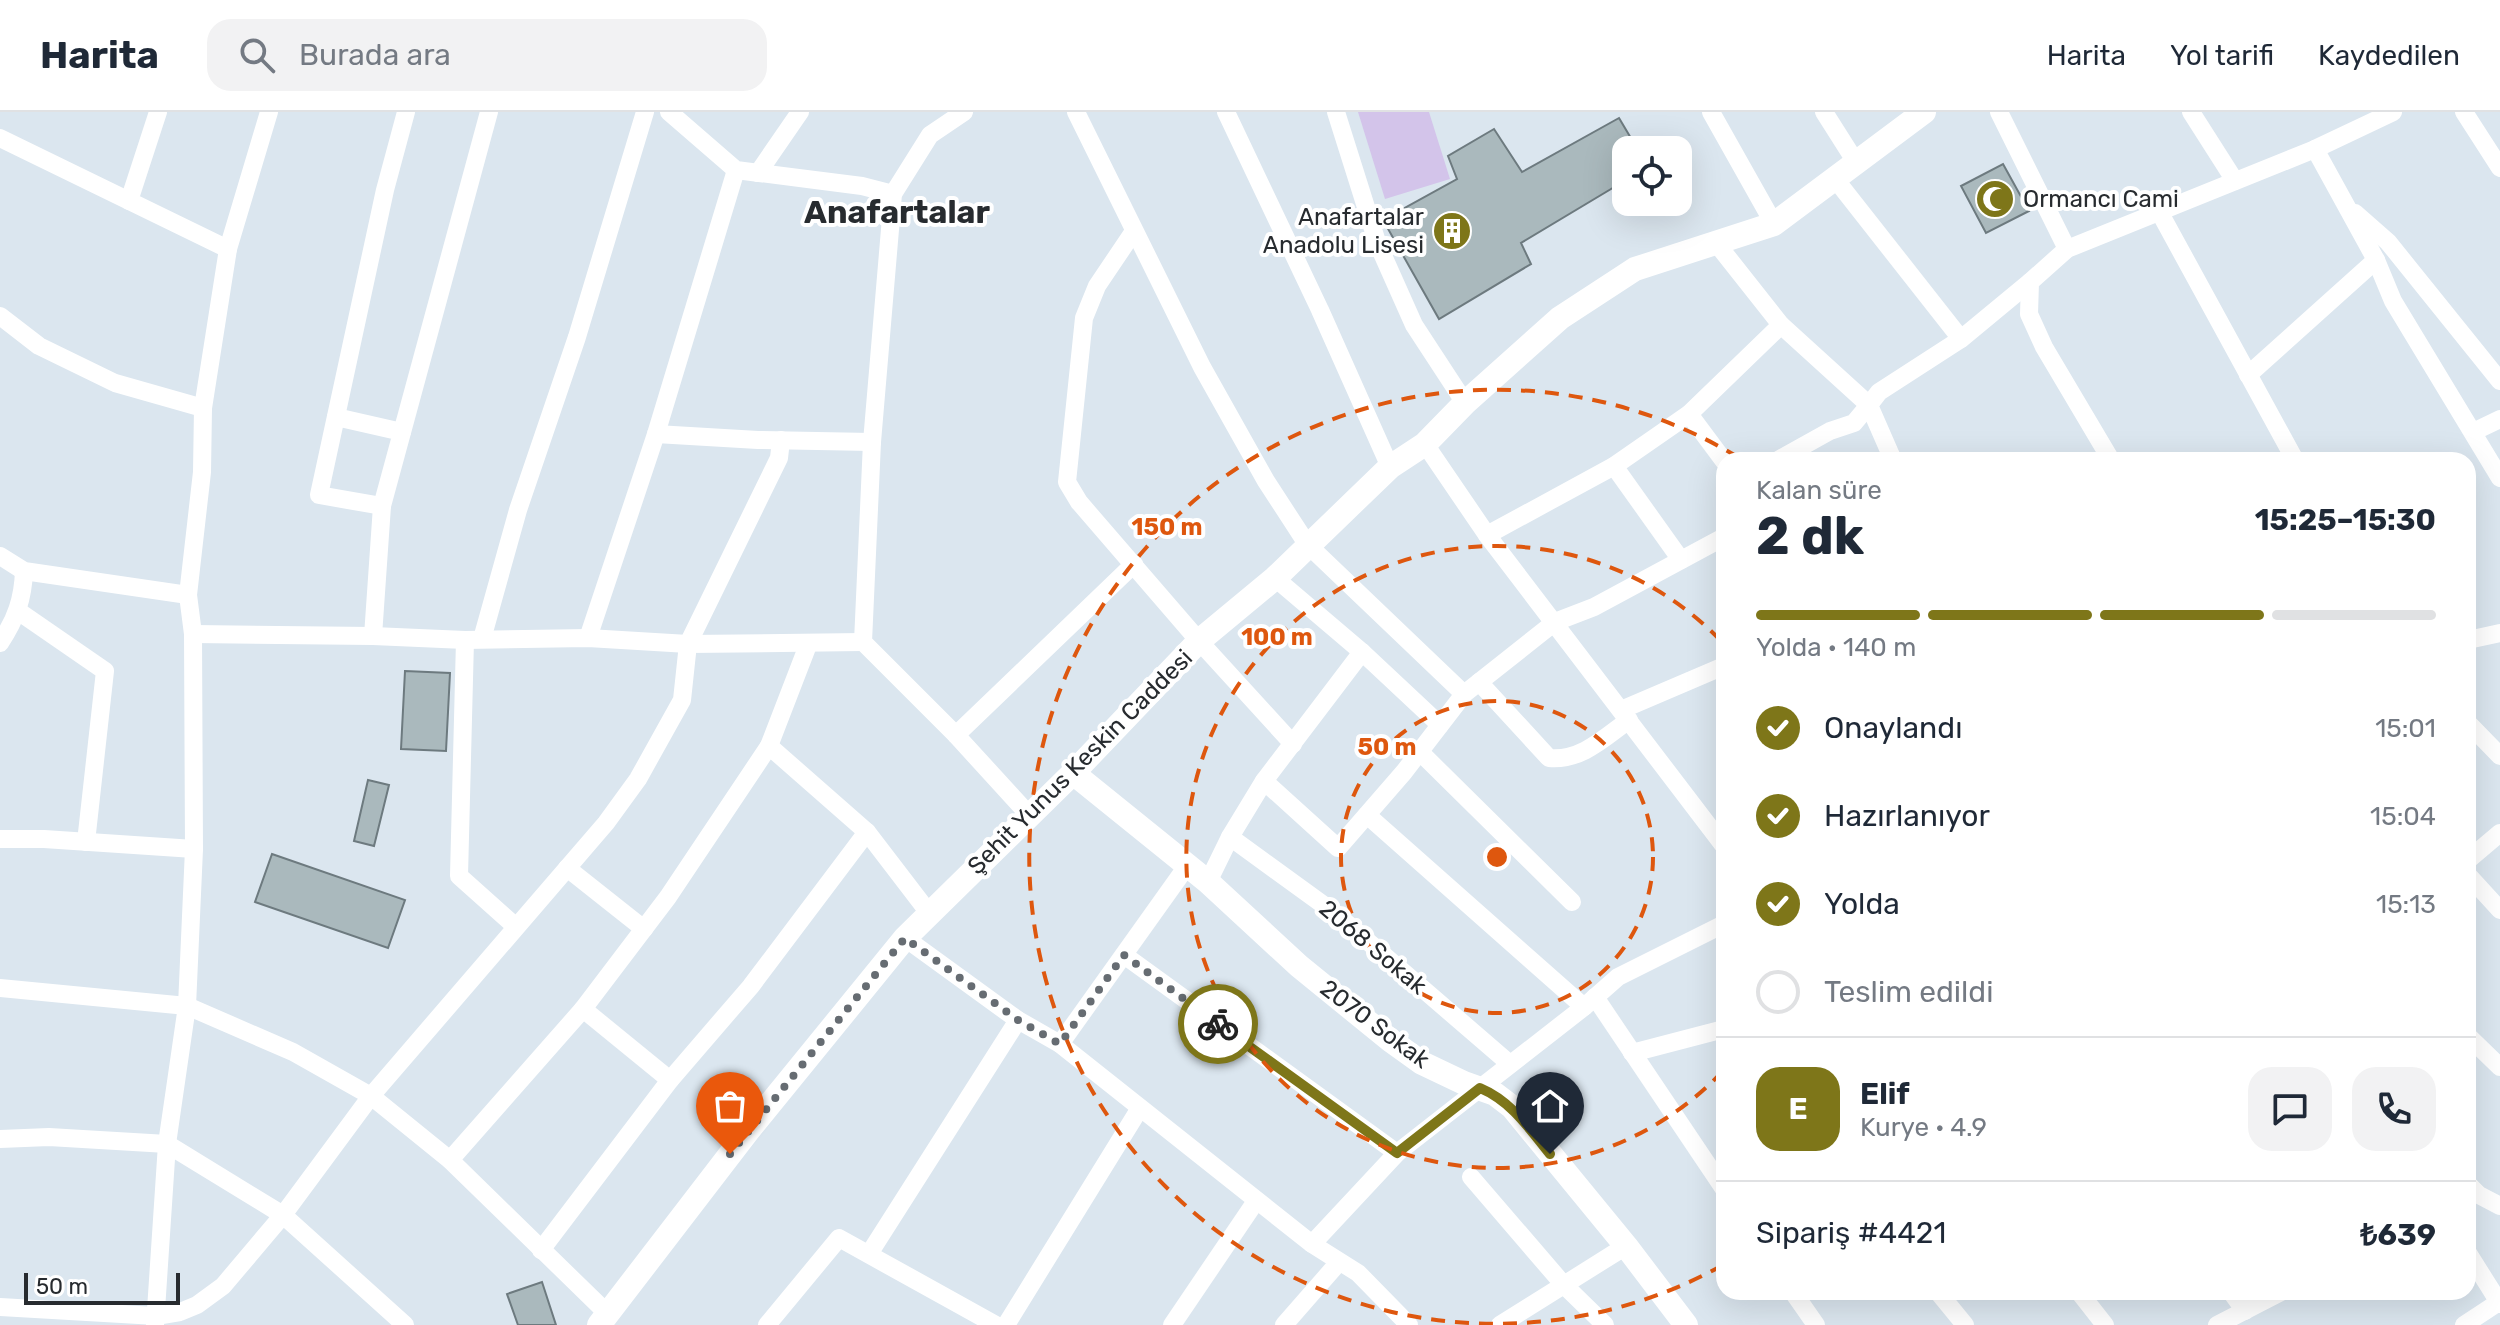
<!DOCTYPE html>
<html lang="tr">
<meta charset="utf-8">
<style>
body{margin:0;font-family:Rubik,sans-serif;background:#f2f2f3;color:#1f2937;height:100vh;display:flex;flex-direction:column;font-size:30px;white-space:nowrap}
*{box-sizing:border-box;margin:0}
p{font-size:26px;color:#747a83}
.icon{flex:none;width:44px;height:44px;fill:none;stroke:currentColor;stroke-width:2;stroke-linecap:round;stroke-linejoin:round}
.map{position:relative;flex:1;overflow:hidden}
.sheet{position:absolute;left:1716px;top:340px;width:760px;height:848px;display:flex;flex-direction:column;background:#fff;border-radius:24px;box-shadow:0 8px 32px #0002}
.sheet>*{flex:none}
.buttons{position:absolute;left:1612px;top:24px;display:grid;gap:16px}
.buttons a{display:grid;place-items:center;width:80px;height:80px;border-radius:16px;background:#fff;box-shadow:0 8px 32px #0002;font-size:40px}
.scale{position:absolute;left:24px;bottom:20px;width:156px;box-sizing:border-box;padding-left:8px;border:4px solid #272b2f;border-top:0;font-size:22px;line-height:28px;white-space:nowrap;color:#272b2f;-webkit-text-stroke:6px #fff;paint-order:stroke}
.pin{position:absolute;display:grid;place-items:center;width:68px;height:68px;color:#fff;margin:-82px -34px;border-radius:50% 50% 50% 0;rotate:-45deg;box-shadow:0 0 8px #0007}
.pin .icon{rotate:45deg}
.courier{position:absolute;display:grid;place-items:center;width:80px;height:80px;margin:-40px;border:6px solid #7e7619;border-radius:50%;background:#fff;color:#222;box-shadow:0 2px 10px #0007}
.head em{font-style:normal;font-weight:700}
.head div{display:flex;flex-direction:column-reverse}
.head{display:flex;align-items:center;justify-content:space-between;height:136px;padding:0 40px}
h1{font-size:52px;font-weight:700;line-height:60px}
.bar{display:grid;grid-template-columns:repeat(4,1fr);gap:12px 8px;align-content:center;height:96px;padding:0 40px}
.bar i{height:10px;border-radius:6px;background:#e0e1e3}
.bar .active{background:#7e7619}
.bar p{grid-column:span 4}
.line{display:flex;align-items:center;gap:20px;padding:0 40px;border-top:2px solid #e0e1e3}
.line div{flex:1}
.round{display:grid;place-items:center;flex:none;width:84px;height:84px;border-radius:24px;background:#f2f2f3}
ol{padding:0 40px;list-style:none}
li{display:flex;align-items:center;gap:24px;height:88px}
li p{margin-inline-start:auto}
li .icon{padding:8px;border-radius:50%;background:#7e7619;color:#fff;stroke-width:4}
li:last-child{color:#747a83}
li i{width:44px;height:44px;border:4px solid #e0e1e3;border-radius:50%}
header{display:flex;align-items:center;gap:48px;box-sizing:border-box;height:112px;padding:0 40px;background:#fff;border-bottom:2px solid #e0e1e3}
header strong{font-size:38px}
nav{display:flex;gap:44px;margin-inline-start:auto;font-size:28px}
.search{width:560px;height:72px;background:#f2f2f3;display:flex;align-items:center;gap:20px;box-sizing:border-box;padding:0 28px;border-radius:24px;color:#747a83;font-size:30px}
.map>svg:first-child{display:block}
.green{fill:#d3c4ea}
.building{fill:#aab9bd;stroke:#6d7a7f;stroke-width:2}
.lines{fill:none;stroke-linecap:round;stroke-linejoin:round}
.minor{stroke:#fff;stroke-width:18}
.tertiary{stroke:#fff;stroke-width:24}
.done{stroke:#666c72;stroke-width:8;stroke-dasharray:0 14.4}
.route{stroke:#7e7619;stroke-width:10}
.ring{fill:none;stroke:#de570e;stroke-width:4;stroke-dasharray:14 10}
.labels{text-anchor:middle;stroke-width:8;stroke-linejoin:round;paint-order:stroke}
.poi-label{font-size:24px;fill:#272b2f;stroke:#fff;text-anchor:start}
.street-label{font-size:24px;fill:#272b2f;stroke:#fff}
.district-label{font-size:32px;font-weight:bold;fill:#272b2f;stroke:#fff}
.centre{fill:#de570e;stroke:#fff;stroke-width:4}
.ring-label{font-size:24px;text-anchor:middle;font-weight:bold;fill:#de570e;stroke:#fff;stroke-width:8;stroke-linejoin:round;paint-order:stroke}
</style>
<header>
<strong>Harita</strong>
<div class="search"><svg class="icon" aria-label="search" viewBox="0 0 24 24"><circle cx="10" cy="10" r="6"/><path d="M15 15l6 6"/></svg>Burada ara</div>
<nav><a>Harita</a><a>Yol tarifi</a><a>Kaydedilen</a></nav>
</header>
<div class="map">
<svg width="2500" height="1213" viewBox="0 0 2500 1213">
<rect width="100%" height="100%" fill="#dbe6ef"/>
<polygon class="green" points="1358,0 1429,0 1450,67 1385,87"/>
<g class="building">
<polygon points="1619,6 1638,38 1626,38 1626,68 1521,131 1531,152 1439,207 1383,108 1457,67 1448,44 1494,17 1522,60"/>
<polygon points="2003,52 2029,99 1986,121 1961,74"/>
<polygon points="405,559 450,561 446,639 401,637"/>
<polygon points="368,668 389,673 374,734 354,729"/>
<polygon points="272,742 405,788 388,836 255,790"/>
<polygon points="542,1170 556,1213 518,1213 507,1182"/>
</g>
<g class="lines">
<g class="minor">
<polyline points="669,0 736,58 862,74 893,82"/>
<polyline points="964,0 930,23 893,82 872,330 863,530 956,623 1030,704"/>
<polyline points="1076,0 1202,255 1266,369 1307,432 1464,582"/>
<polyline points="1226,0 1320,198 1390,355"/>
<polyline points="1336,0 1377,130 1414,213 1465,291"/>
<polyline points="1711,0 1774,112"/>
<polyline points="1824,0 1857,52"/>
<polyline points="1999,0 2067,137"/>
<polyline points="2191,0 2235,69"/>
<polyline points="2464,0 2500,56"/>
<polyline points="0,26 228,137"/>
<polyline points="2315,37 2376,148 2393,189 2500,366"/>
<polyline points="758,61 800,0"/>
<polyline points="1836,68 1961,227"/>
<polyline points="129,89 158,0"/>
<polyline points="2160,101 2295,348"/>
<polyline points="2355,101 2388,130 2500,269"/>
<polyline points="1134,119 1097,174 1084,206 1067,370 1079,390 1199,529 1293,632"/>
<polyline points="1717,132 1781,213 1869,293 1854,311 1830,319 1778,348"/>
<polyline points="0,204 39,234 115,271 203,296"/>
<polyline points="2248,263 2376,148"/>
<polyline points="1689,302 1724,349"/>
<polyline points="336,305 402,320"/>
<polyline points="2473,320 2500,307"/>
<polyline points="656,322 758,328 872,330"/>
<polyline points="1425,332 1487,423 1724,734"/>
<polyline points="1893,348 1869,293 1879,280 1961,227 2030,170"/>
<polyline points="2111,348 2044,235 2029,202 2030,170 2067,137 2315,37 2393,0"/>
<polyline points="1614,354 1681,448"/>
<polyline points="382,394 319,383 385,78 406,0"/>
<polyline points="1487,423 1614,354 1689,302 1781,213"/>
<polyline points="0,444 24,459 188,483"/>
<polyline points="1275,466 1362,540 1440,613"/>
<polyline points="18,499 105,559 86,730"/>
<polyline points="193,522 373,524 465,528 588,526 688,532 863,530"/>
<polyline points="373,524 382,394 489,0"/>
<polyline points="588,526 656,322 736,58"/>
<polyline points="482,527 518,398 577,225 645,0"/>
<polyline points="465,528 459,764 515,814"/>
<polyline points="2468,528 2500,521"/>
<path d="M0 531C16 507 23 487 24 459"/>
<path d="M1479 570 1549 646C1581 649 1604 626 1629 608"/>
<polyline points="1621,598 1724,554"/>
<polyline points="2468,611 2500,644"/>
<polyline points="956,623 1134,452"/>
<polyline points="769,634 867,720 929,801"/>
<polyline points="1420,640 1572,790"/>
<polyline points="1264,669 1338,736 1404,660 1464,582 1555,510 1594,495 1724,425"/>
<polyline points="1367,703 1584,895"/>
<polyline points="1230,725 1336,802 1510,952"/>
<polyline points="0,727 44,727 194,737"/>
<polyline points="2468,748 2500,721"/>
<polyline points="567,756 644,817"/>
<polyline points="2468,763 2500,798"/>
<polyline points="1208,770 1230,725 1264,669 1362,540"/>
<polyline points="905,826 1018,908 1060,932 1312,1132 1358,1161 1409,1213"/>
<polyline points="1124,843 1397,1041"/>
<polyline points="0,876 187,894 293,940 371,984 450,1048 609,1203"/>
<polyline points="1595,885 1724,1077"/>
<polyline points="583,897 670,968"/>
<polyline points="2468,924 2500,955"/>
<polyline points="1060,932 1187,754"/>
<polyline points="1632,941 1724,917"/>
<polyline points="0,1027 49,1025 167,1032 283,1103 405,1213"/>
<polyline points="450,1048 583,897 668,785 769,634 808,533"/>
<polyline points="1471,1065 1563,1172 1605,1213"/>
<polyline points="2468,1072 2479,1083 2500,1094"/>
<polyline points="1312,1132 1397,1041 1584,895 1618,865 1724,812"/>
<polyline points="541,1138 670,968 751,874 867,720"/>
<polyline points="2468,1141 2500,1192"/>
<polyline points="869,1142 1018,908"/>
<polyline points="1793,1180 1816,1213"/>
<polyline points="1938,1180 1965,1213"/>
<polyline points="2079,1180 2105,1213"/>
<polyline points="2231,1180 2245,1199"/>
<polyline points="0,1195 156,1204 180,1200 197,1193 223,1174 283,1103 371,984 606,711 638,667 682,588 688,532 779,346 781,328"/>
<polyline points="155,1213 167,1032 187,894 194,737 193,522 188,483 202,360 203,296 228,137 269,0"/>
<polyline points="767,1213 839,1126 996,1213"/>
<polyline points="1006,1213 1140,996"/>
<polyline points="1172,1213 1256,1089"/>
<polyline points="1284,1213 1339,1150"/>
<polyline points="1500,1213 1626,1134"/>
<polyline points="2217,1213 2281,1180"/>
<polyline points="2464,1213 2499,1190"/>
</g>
<g class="tertiary">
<polyline points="1073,661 1208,770 1299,854 1390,928 1422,951 1464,971 1495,982 1512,995 1626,1134 1686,1213"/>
<polyline points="599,1213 748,1019 905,826 1073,661 1199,529 1275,466 1390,355 1425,332 1465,291 1560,206 1635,157 1774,112 1924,0"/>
</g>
</g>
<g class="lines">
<polyline class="done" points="730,1042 905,826 1018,908 1060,932 1124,843 1218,912"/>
<path class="route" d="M1218 912 1397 1041 1480 976C1511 989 1529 1016 1550 1042"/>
</g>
<g class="ring">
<circle cx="1497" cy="745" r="156"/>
<path d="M1723 959A311 311 0 1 1 1723 531"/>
<path d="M1723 1153A467 467 0 1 1 1741 347"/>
</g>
<defs>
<g id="mosque-disc" transform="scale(2)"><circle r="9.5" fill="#7e7619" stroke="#fff"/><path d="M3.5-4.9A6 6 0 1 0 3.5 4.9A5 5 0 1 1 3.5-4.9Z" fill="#fff"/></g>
<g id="building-disc" transform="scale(2)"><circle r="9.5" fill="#7e7619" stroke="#fff"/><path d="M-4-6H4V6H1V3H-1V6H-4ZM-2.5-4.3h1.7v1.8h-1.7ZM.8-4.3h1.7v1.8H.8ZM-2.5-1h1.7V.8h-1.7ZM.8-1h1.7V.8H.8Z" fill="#fff"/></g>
</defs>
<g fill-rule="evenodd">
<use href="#mosque-disc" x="1995" y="87"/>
<use href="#building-disc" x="1452" y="119"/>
</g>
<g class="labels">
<g class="poi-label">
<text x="2023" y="95">Ormancı Cami</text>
<text x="1424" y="113" text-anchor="end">Anafartalar<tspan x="1424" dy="28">Anadolu Lisesi</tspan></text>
</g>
<g class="street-label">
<text transform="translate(1080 650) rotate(-45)" y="8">Şehit Yunus Keskin Caddesi</text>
<text transform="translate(1373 835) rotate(40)" y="8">2068 Sokak</text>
<text transform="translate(1375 912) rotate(37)" y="8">2070 Sokak</text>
</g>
<g class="district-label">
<text x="897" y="111">Anafartalar</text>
</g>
</g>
<circle cx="1497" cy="745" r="12" class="centre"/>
<g class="ring-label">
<text x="1167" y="423">150 m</text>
<text x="1277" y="533">100 m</text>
<text x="1387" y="643">50 m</text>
</g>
</svg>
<div class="buttons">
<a><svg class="icon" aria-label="locate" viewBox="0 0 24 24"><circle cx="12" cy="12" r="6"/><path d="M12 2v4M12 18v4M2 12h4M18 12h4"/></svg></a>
</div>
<div class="scale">50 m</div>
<div class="pin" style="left:730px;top:1042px;background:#ea580c"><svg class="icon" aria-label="bag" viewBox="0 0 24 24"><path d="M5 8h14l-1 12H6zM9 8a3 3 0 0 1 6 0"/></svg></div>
<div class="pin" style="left:1550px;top:1042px;background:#1f2937"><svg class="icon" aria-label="home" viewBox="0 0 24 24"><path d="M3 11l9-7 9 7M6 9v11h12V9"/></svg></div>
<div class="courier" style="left:1218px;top:912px"><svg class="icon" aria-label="bike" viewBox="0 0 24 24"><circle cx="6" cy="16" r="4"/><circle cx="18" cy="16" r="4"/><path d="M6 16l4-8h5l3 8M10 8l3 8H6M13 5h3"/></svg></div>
<section class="sheet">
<div class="head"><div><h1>2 dk</h1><p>Kalan süre</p></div><em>15:25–15:30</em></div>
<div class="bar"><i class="active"></i><i class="active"></i><i class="active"></i><i></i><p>Yolda · 140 m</p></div>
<ol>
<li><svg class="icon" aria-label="check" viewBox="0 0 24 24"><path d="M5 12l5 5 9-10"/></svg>Onaylandı<p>15:01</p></li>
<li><svg class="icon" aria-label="check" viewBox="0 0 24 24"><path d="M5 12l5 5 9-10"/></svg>Hazırlanıyor<p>15:04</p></li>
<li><svg class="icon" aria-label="check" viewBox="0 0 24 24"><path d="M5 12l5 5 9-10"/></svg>Yolda<p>15:13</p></li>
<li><i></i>Teslim edildi</li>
</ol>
<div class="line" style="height:144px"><b class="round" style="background:#7e7619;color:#fff">E</b><div><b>Elif</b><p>Kurye · 4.9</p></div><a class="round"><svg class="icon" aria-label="chat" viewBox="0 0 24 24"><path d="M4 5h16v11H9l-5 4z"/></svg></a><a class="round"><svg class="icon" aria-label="phone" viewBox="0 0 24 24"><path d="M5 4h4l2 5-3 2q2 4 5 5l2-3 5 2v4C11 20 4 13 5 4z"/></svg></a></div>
<div class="line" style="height:104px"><div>Sipariş #4421</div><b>₺639</b></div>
</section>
</div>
